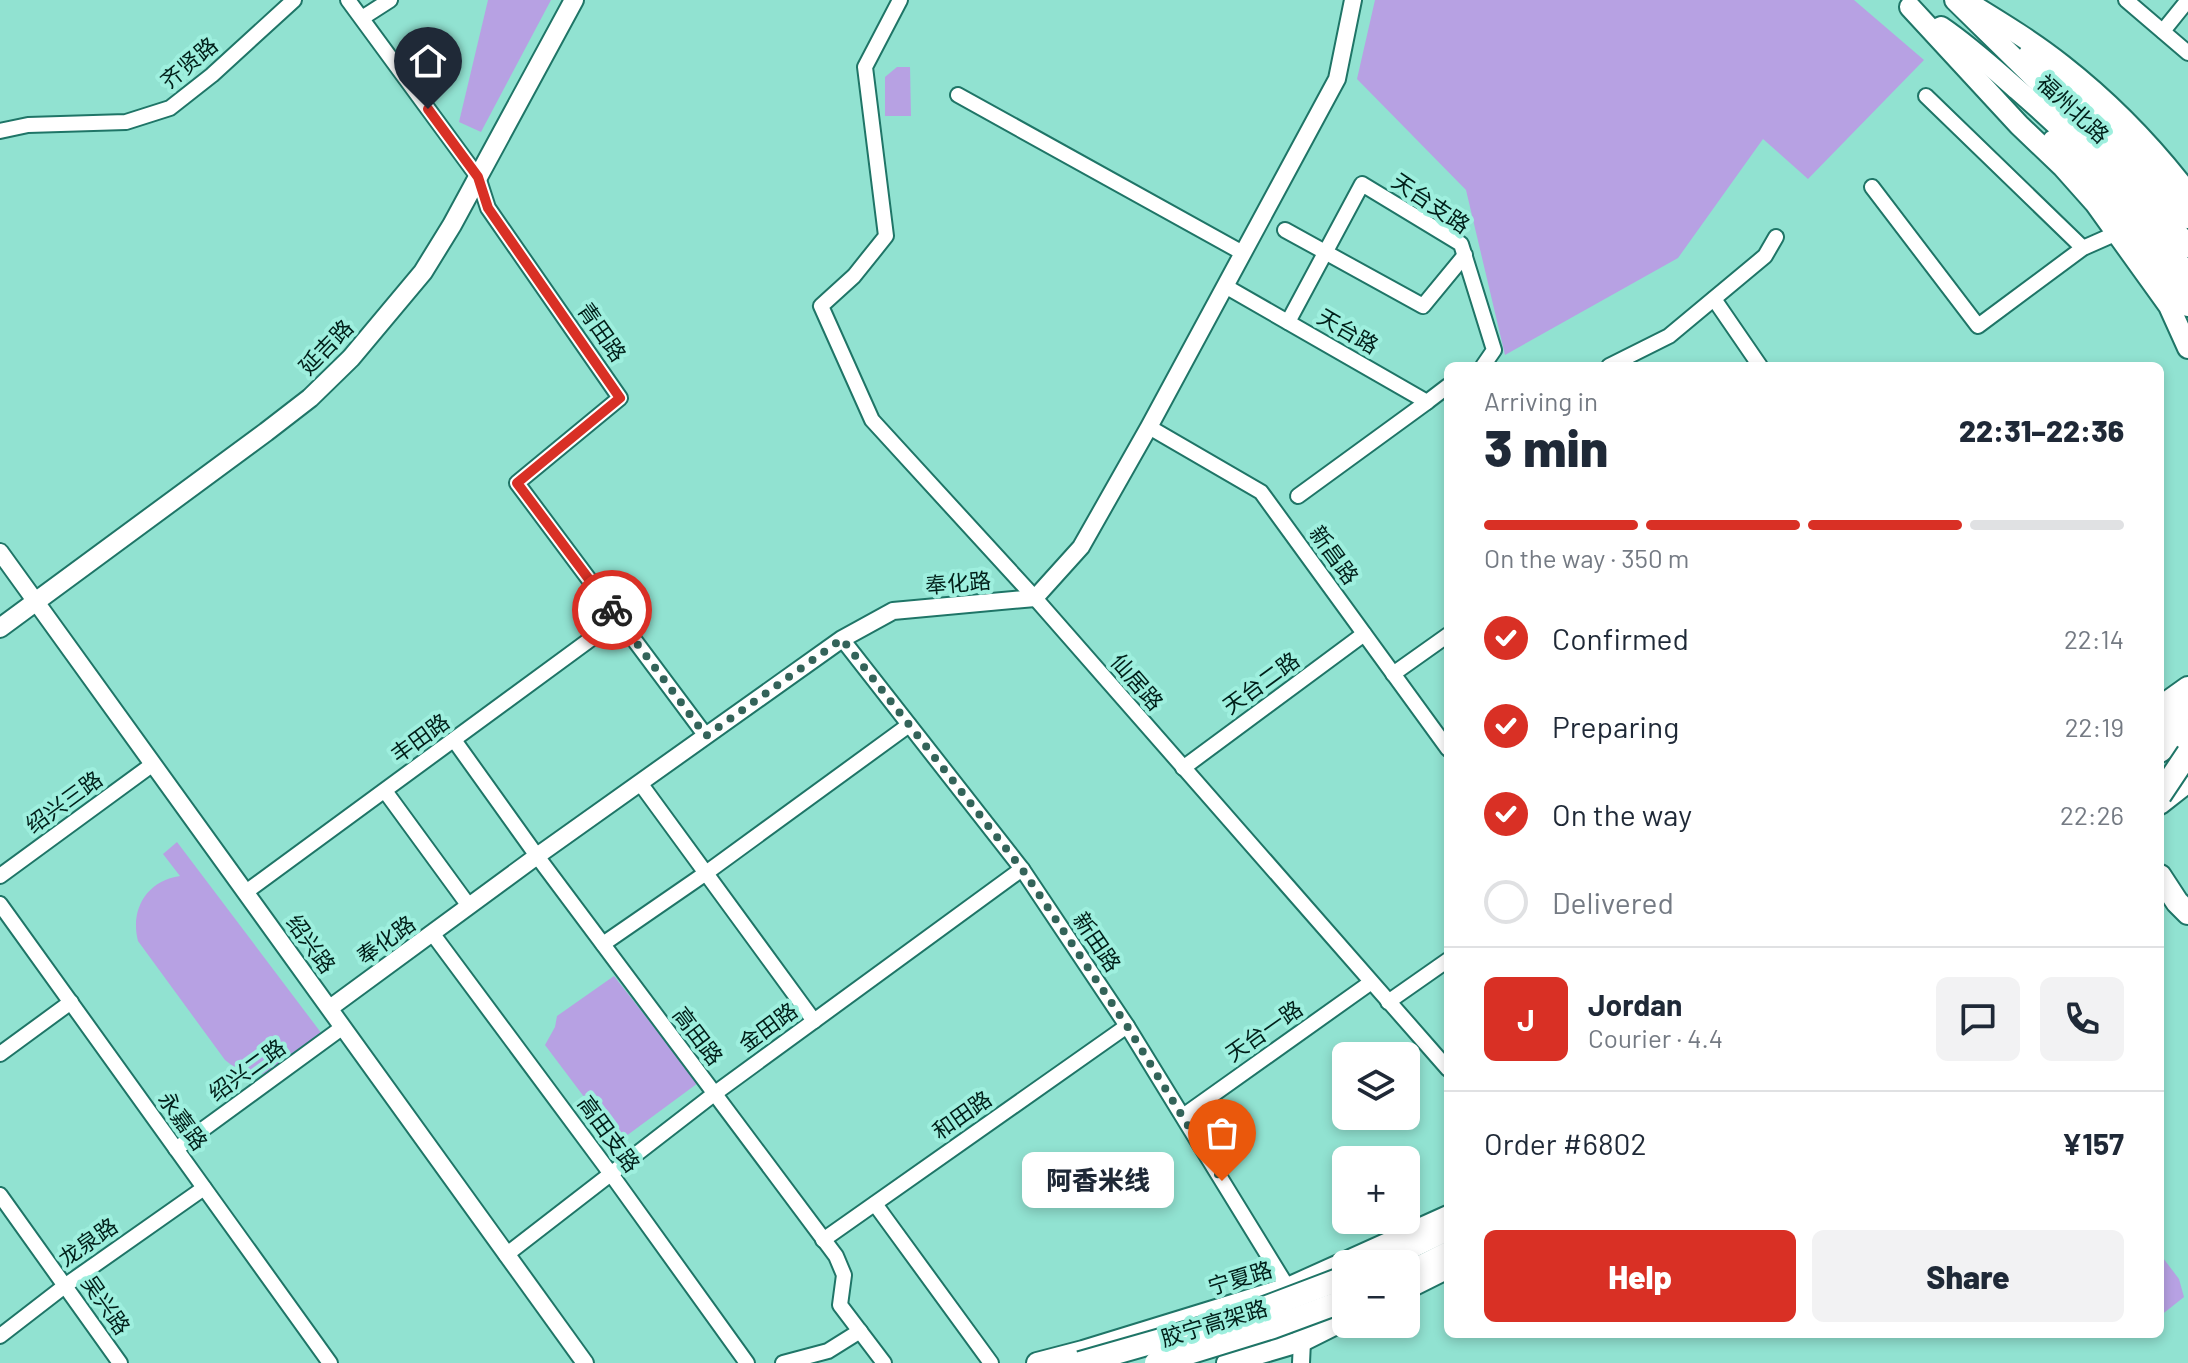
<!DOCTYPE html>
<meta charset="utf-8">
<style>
body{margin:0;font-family:Barlow,"Noto Sans SC",sans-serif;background:#f2f2f3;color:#1f2937;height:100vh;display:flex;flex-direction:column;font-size:30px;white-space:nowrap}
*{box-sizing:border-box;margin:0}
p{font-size:26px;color:#747a83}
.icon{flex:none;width:44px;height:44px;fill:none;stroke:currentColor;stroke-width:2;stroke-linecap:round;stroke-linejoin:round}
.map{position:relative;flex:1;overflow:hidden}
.drawer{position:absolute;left:1444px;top:362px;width:720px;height:976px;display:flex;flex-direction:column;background:#fff;border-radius:12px;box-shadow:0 4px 12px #0003}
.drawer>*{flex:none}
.buttons{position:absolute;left:1332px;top:1042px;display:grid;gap:16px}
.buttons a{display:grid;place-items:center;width:88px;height:88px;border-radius:12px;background:#fff;box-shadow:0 4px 12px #0003;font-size:40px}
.pin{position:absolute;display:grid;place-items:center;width:68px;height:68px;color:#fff;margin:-82px -34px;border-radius:50% 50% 50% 0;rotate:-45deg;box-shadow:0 0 8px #0007}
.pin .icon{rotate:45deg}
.courier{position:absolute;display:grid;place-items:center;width:80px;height:80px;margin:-40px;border:6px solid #d93025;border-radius:50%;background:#fff;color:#222;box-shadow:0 2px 10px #0007}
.bubble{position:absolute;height:56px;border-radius:12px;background:#fff;box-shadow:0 4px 12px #0003;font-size:26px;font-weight:800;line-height:56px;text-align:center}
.summary em{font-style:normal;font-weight:800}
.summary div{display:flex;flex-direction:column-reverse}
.summary{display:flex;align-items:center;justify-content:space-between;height:136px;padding:0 40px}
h1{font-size:52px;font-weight:800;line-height:60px}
.bar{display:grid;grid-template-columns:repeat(4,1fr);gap:12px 8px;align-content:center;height:96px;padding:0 40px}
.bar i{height:10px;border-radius:6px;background:#e0e1e3}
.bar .active{background:#d93025}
.bar p{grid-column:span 4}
.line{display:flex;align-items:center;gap:20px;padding:0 40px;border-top:2px solid #e0e1e3}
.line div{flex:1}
.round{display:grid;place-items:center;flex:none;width:84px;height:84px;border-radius:12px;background:#f2f2f3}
ol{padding:0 40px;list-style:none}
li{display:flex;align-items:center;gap:24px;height:88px}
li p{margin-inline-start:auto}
li .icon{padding:8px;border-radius:50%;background:#d93025;color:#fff;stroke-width:4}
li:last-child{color:#747a83}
li i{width:44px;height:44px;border:4px solid #e0e1e3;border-radius:50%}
.primary-button{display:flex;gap:16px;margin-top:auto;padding:16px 40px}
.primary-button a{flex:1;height:92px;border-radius:12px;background:#d93025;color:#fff;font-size:32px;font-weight:800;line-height:92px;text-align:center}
.primary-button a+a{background:#f2f2f3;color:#1f2937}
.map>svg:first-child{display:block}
.green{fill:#b7a1e3}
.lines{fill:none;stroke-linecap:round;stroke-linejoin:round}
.minor-casing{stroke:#1f7567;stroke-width:18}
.tertiary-casing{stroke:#1f7567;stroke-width:20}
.secondary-casing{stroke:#1f7567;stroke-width:22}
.primary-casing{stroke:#1f7567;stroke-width:24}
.trunk-casing{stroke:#1f7567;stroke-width:26}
.minor{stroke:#fff;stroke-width:14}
.tertiary{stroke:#fff;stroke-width:16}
.secondary{stroke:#fff;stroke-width:18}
.primary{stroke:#fff;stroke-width:20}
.trunk{stroke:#fff;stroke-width:22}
.trunk-bridge-casing{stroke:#1f7567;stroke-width:26;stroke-linecap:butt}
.trunk-bridge{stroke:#fff;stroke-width:22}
.done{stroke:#336359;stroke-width:8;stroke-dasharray:0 14.4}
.route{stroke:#d93025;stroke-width:10}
.labels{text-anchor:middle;stroke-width:8;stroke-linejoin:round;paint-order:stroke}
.street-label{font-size:22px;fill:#001f19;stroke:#9eefde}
</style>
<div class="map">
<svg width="2188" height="1363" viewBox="0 0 2188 1363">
<rect width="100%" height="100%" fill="#91e2d1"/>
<g class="green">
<polygon points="488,0 551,0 481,132 459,122"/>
<polygon points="1375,0 1854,0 1924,60 1808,179 1763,139 1678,258 1505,355 1466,190 1357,79"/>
<polygon points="897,67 910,67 911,116 885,116 885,77"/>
<path d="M177 842 322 1034C310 1043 299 1052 287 1061 262 1079 250 1080 225 1060L138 941C130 910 146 881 180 876L163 854Z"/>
<polygon points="614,976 698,1083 618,1142 545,1045 555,1027 557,1016"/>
<polygon points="2160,1254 2179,1279 2184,1297 2160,1316"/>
</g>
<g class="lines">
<g class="minor-casing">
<g id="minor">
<polyline points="348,0 478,177 488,208 620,398 517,483 706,736"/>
<polyline points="900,0 865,67 886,236 854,276 821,306 872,420 1035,598 1448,1069"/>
<polyline points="2126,0 2188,53"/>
<polyline points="362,18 390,0"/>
<polyline points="2163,31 2188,0"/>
<polyline points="958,95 1243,253"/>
<polyline points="1926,96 2083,248"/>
<polyline points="0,131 28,125 126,122 170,108 212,75 294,0"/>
<polyline points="1872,187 1978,326 2083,248 2117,233"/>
<polyline points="1285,230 1423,306 1465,255"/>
<polyline points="1225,286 1427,402 1448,386"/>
<polyline points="1714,299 1760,366"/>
<polyline points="1288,322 1362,184 1461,244 1494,350 1483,366"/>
<polyline points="1609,366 1669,336 1765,256 1776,237"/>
<polyline points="1149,427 1261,492 1448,749"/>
<polyline points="1298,496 1427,402"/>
<polyline points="842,639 1022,869 1127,1026 1288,1288 1302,1341"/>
<polyline points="1393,674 1448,635"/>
<polyline points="454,740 537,856 836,1256 844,1275 840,1305 884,1363"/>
<polyline points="1183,768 1364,634"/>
<polyline points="640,783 814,1021"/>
<polyline points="385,791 469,906"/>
<polyline points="0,876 153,764"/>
<polyline points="246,892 618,619"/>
<polyline points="0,904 330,1363"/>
<polyline points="432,933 611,1174 747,1363"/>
<polyline points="603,944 706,873 909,725"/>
<polyline points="1388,1002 1448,960"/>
<polyline points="0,1054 71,1002"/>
<polyline points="1183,1116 1370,983"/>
<polyline points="176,1149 343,1027"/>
<polyline points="0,1195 120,1363"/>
<polyline points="875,1204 991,1363"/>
<polyline points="823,1240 1127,1026"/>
<polyline points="506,1255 714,1094 1022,869"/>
<polyline points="0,1336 66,1285 204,1188"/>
<polyline points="783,1363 828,1351 860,1331"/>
</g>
</g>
<g class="tertiary-casing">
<g id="tertiary">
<polyline points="0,552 585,1363"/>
<polyline points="330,1008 537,856 842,639 893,611 1035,598 1081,547 1149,427 1337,79 1353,0"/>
<polyline points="1301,1363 1302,1341"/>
</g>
</g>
<g class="secondary-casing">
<polyline id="secondary" points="0,628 266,432 310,398 351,358 423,272 452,225 574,0"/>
</g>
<g class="primary-casing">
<g id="primary">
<polyline points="1955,0 2115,157 2145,189 2188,247"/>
<path d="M1969 3C2000 22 2033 42 2062 65 2108 101 2152 146 2188 193"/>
<polyline points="1910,7 2019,125 2063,167 2095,203 2169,306 2188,348"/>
<path d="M1941 27C1969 46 1993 68 2018 90 2081 145 2141 205 2188 276"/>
<polyline points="2029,54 2085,105"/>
<polyline points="2160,804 2188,782"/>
<polyline points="1406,1289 1448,1268"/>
<polyline points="1037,1363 1083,1351 1288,1288 1448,1216"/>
<polyline points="1227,1363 1302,1341 1346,1319"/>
</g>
</g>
<g class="trunk-casing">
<g id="trunk">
<polyline points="2085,105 2155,175 2188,217"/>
<polyline points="2054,141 2111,200 2144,242 2188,305"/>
<polyline points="2160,708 2188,688"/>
<polyline points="2160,726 2188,706"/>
<polyline points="2160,751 2188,730"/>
<polyline points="2160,876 2177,902 2188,913"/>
<polyline points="1376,1264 1448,1229"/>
<polyline points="1406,1274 1448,1253"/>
</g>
</g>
<use href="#minor" class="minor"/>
<use href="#tertiary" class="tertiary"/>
<use href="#secondary" class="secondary"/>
<use href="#primary" class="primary"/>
<use href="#trunk" class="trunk"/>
<g class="trunk-bridge-casing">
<g id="trunk-bridge">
<polyline points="2160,795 2188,753"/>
<polyline points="1080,1363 1238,1318 1346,1277"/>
<polyline points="1156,1363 1273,1327 1346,1300"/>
</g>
</g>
<use href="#trunk-bridge" class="trunk-bridge"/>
</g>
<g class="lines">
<polyline class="done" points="612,610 706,736 842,639 1022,869 1127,1026 1222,1181"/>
<polyline class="route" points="428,109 478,177 488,208 620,398 517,483 612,610"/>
</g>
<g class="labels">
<g class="street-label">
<text transform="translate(189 63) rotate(-40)" y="8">齐贤路</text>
<text transform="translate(2073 109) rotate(43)" y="8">福州北路</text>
<text transform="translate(1431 203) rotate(34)" y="8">天台支路</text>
<text transform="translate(1348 331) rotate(30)" y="8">天台路</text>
<text transform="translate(602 332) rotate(55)" y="8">青田路</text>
<text transform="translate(326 347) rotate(-46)" y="8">延吉路</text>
<text transform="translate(1334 555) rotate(54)" y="8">新昌路</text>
<text transform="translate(958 583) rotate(-5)" y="8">奉化路</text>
<text transform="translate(1137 682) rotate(49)" y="8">仙居路</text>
<text transform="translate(1261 683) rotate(-36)" y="8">天台二路</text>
<text transform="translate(420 738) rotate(-36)" y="8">丰田路</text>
<text transform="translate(64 802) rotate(-36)" y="8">绍兴三路</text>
<text transform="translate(386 940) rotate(-36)" y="8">奉化路</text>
<text transform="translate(1097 942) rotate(56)" y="8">新田路</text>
<text transform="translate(311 944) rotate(54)" y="8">绍兴路</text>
<text transform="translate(768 1027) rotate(-36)" y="8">金田路</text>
<text transform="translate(1264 1031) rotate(-35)" y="8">天台一路</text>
<text transform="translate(698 1036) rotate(53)" y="8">高田路</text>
<text transform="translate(247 1070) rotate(-36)" y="8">绍兴二路</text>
<text transform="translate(962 1115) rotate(-35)" y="8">和田路</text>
<text transform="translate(183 1121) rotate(54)" y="8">永嘉路</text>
<text transform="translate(609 1134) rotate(54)" y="8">高田支路</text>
<text transform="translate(88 1242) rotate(-35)" y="8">龙泉路</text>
<text transform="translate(1240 1278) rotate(-17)" y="8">宁夏路</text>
<text transform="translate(106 1305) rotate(55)" y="8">吴兴路</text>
<text transform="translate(1214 1323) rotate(-17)" y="8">胶宁高架路</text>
</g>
</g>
</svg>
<div class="buttons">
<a><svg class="icon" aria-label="layers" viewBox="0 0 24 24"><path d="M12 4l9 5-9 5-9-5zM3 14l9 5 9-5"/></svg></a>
<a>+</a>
<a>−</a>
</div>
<div class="pin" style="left:1222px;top:1181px;background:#ea580c"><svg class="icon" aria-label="bag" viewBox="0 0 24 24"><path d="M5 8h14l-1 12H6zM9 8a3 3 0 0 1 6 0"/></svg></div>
<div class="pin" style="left:428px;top:109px;background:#1f2937"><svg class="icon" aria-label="home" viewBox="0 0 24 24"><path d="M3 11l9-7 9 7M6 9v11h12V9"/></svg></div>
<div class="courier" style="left:612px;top:610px"><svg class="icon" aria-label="bike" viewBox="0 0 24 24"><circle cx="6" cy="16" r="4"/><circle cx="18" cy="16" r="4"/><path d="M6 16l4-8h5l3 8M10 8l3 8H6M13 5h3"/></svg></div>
<div class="bubble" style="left:1022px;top:1152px;width:152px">阿香米线</div>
<section class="drawer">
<div class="summary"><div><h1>3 min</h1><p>Arriving in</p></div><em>22:31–22:36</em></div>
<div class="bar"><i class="active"></i><i class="active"></i><i class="active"></i><i></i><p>On the way · 350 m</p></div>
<ol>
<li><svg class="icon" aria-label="check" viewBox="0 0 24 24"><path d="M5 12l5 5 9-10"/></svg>Confirmed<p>22:14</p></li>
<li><svg class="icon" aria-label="check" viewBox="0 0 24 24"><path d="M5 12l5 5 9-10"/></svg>Preparing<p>22:19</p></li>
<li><svg class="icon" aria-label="check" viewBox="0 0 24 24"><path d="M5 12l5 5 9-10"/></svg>On the way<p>22:26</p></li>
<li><i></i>Delivered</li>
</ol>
<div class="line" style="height:144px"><b class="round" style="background:#d93025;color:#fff">J</b><div><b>Jordan</b><p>Courier · 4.4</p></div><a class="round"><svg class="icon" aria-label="chat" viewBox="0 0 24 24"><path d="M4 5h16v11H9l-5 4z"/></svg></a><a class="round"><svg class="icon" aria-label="phone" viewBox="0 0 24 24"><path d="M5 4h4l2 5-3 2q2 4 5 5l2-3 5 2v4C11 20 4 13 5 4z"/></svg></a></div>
<div class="line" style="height:104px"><div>Order #6802</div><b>¥157</b></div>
<div class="primary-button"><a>Help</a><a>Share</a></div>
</section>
</div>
